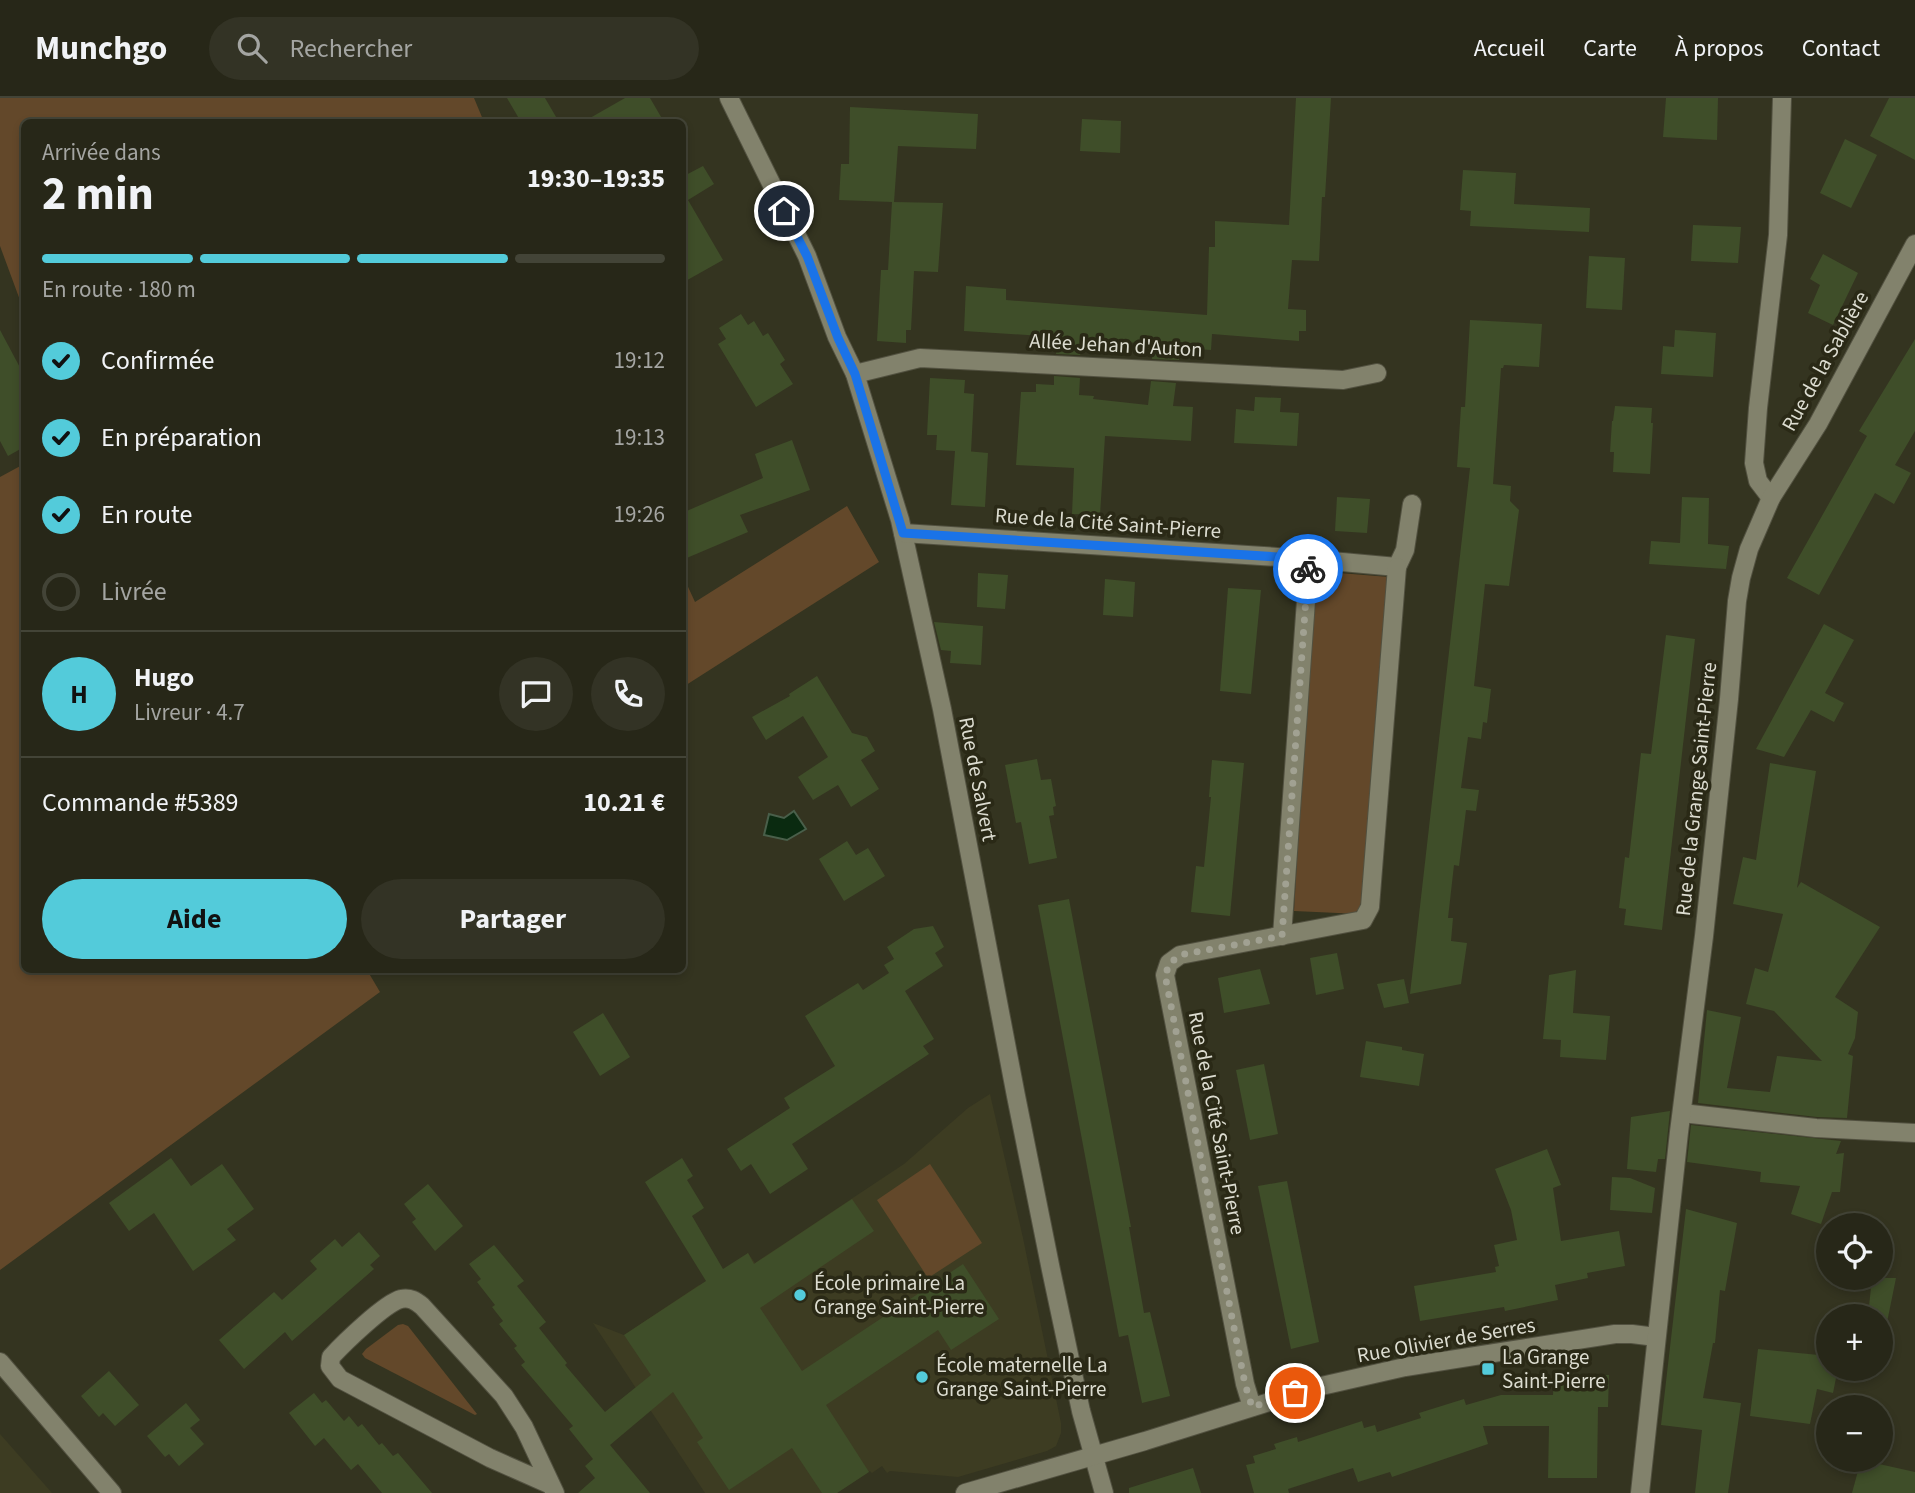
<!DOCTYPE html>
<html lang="fr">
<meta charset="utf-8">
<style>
body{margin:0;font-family:"Source Sans 3",sans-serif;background:#333325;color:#f1f3f6;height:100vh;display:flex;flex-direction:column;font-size:26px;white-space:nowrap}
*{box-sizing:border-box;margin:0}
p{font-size:23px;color:#a4a5a2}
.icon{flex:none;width:38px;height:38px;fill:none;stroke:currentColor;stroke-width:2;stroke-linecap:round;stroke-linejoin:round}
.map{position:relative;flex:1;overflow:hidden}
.panel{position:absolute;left:21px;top:21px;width:665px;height:854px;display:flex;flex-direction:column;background:#272718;border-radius:10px;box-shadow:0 4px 10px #0003,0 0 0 2px #434437}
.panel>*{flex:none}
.fabs{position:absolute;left:1816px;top:1115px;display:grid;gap:14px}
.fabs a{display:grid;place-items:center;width:77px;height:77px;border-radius:50%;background:#272718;box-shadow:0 4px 10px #0003,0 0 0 2px #434437;font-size:35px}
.pin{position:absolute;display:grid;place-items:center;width:60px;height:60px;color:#fff;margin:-30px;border:4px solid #fff;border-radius:50%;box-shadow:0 2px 7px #0007}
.courier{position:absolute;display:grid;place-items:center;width:70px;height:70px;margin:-35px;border:5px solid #1a73e8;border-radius:50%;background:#fff;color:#222;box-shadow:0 2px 9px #0007}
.overview em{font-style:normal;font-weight:700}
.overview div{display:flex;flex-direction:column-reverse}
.overview{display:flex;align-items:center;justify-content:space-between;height:119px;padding:0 21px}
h1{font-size:46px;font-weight:700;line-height:52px}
.bar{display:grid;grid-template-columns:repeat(4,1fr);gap:10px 7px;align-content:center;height:84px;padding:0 21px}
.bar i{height:9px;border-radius:5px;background:#434437}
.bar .on{background:#53cbda}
.bar p{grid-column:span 4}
.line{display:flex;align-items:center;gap:18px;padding:0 21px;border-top:2px solid #434437}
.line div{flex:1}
.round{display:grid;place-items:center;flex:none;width:74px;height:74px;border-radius:37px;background:#333325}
ol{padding:0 21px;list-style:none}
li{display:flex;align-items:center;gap:21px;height:77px}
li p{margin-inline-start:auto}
li .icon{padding:7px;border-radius:50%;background:#53cbda;color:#111;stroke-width:4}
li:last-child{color:#a4a5a2}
li i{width:38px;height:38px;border:4px solid #434437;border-radius:50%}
.primary-button{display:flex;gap:14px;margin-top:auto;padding:14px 21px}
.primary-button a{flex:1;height:80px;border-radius:42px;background:#53cbda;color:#111;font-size:28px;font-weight:700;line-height:80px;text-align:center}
.primary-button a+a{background:#333325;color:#f1f3f6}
header{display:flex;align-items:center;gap:42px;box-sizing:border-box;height:98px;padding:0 35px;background:#272718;border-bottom:2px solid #434437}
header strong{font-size:33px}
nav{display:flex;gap:38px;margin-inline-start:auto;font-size:24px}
.search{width:490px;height:63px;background:#333325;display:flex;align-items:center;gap:18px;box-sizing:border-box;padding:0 24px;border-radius:38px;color:#a4a5a2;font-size:26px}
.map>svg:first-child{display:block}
.built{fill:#3d3c22}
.green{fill:#63482a}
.water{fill:#0a2a10;stroke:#495f4a;stroke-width:2}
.building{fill:#3f4e29}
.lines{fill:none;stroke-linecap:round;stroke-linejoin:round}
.minor-casing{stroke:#525140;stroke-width:20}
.minor{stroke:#82826c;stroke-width:18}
.done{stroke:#a1a192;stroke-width:7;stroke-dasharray:0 12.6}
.route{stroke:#1a73e8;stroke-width:9}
.poi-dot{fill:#53cbda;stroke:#2a2916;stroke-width:2.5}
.labels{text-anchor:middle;stroke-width:7;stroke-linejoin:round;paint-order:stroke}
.street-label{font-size:21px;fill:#dcdcd0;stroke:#2a2916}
.poi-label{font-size:21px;fill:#dcdcd0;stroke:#2a2916;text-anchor:start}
</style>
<header>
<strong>Munchgo</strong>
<div class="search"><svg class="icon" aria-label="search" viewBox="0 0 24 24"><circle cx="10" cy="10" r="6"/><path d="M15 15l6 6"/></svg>Rechercher</div>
<nav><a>Accueil</a><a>Carte</a><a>À propos</a><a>Contact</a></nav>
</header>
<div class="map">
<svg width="1915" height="1395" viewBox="0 0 1915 1395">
<rect width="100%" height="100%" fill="#343420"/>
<g class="built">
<polygon points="990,996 1023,1140 1061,1325 1061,1335 1056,1348 1047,1353 958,1379 890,1373 887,1375 882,1368 872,1375 870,1373 837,1395 705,1395 593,1225 624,1237 699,1187 704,1193 748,1155 755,1165 904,1066 968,1010"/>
<polygon points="0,1336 52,1395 0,1395"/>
</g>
<g class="green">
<polygon points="0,0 474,0 484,24 24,24 24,213 0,148"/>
<polygon points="24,366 24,872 367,872 380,894 0,1172 0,379"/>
<polygon points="847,408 879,464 683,589 683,478 695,504"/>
<polygon points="1314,473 1389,479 1360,816 1294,813"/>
<polygon points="930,1066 982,1145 928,1180 877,1102"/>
<polygon points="403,1226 408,1228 477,1316 475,1317 365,1260 362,1256 366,1251 398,1227"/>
</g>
<polygon class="water" points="794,713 806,731 787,742 764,737 769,716 784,720"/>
<g class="building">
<polygon points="507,0 545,0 559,24 521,24"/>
<polygon points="625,0 650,0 664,24 583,24"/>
<polygon points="1296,0 1331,0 1325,99 1322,99 1319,163 1292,162 1288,211 1306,212 1306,233 1299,233 1299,243 1212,236 1211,252 1196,251 1196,261 1179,260 1179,262 1152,261 1153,248 1139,248 1139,245 1083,241 1082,255 1081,254 1080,257 1056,256 1057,239 964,233 966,188 1006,191 1006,202 1207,217 1209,149 1215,149 1215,123 1289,127"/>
<polygon points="1666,0 1718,0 1717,42 1663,39"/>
<polygon points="1889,0 1915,0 1915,62 1870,38"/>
<polygon points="850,9 978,16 976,51 898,48 894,104 943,105 938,174 914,173 911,232 906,232 906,245 877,243 881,172 888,172 892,104 839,102 841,66 849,66"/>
<polygon points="1082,21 1121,23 1120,55 1080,53"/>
<polygon points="1845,41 1877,57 1851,110 1820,95"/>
<polygon points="703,68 714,86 688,102 723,162 682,185 682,79"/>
<polygon points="1463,72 1516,75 1514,106 1590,110 1589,134 1470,128 1471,113 1460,112"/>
<polygon points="1693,127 1741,129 1738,165 1691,163"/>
<polygon points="1823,156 1858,175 1833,227 1808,215 1820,187 1810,181"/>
<polygon points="1589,158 1625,160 1622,212 1586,210"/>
<polygon points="741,216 748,227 754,223 763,238 768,235 785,262 780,266 793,286 756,309 718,246 726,241 719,230"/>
<polygon points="1470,222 1542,226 1539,269 1504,267 1503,270 1501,270 1493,386 1511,388 1510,403 1519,412 1509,488 1485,486 1474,588 1491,591 1487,625 1483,624 1481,641 1468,639 1461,690 1479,692 1476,713 1466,712 1459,768 1454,767 1448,820 1453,820 1451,843 1467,845 1461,886 1410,896 1470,370 1457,369 1461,309 1465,309"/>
<polygon points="0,232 24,277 24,349 8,358 0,343"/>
<polygon points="1675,232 1716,235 1713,279 1661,276 1663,248 1674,249"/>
<polygon points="1915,241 1915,333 1895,367 1911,375 1894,406 1875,395 1819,497 1787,480 1867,338 1859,333"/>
<polygon points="1054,278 1080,280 1079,297 1094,298 1093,301 1148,307 1151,283 1176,285 1173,308 1193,309 1191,343 1105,338 1100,417 1072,416 1074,370 1016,367 1021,294 1036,294 1036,286 1054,287"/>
<polygon points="930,280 965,282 964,295 974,296 971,354 966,353 988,355 985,409 951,407 955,353 936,352 937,337 927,337"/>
<polygon points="1255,299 1281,300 1280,314 1299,315 1297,348 1234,345 1236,311 1254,313"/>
<polygon points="1615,308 1652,310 1651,325 1653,325 1650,376 1613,374 1614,354 1610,354 1612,323 1613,323"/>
<polygon points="792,342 810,392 740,417 748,434 682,462 682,415 763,380 755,356"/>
<polygon points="1337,399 1370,401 1367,435 1335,433"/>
<polygon points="1682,399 1709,400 1708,446 1729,448 1726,471 1649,466 1651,443 1680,445"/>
<polygon points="978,475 1008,477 1005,511 977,509"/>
<polygon points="1105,481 1135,484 1133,519 1103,517"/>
<polygon points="1228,490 1261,492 1251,596 1220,593"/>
<polygon points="934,524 983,528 981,567 950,565 951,553 941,552"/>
<polygon points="1824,526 1854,542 1825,595 1844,605 1834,624 1811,612 1784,659 1756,651"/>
<polygon points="1666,537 1695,541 1662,832 1624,827 1626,811 1619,810 1625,759 1629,760 1641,655 1651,656"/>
<polygon points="817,578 852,635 867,639 875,653 861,662 879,691 851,709 838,687 813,702 798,679 828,659 803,618 766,642 752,619 790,598 789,596"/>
<polygon points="1037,661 1041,682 1051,681 1056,708 1053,709 1054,717 1049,718 1057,760 1029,766 1021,724 1016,725 1005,667"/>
<polygon points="1212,662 1244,665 1230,818 1191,814 1196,768 1204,769 1211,699 1209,699"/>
<polygon points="1770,665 1816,673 1797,790 1801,784 1880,829 1835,899 1858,914 1855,940 1848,956 1853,958 1847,1020 1817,1019 1698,1005 1707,912 1741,919 1727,990 1770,994 1777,958 1822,963 1774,913 1746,906 1755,870 1768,874 1783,816 1733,806 1743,759 1756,762"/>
<polygon points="847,743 856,757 868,750 885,778 844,803 819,761"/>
<polygon points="1069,801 1131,1129 1129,1129 1144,1215 1150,1214 1170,1298 1142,1305 1128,1237 1119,1239 1038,807"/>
<polygon points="933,828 944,849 935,855 943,868 905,893 934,941 923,948 929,956 792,1046 808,1071 770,1096 751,1066 741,1073 727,1051 790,1010 784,1000 835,968 805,918 858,885 863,892 889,875 884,867 894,861 887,849 914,831"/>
<polygon points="1337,855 1344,891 1316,897 1310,860"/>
<polygon points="1260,871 1270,906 1224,915 1218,880"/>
<polygon points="1576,872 1573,915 1610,918 1606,962 1560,959 1561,942 1543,941 1549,877"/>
<polygon points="1404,881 1409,905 1384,910 1377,886"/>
<polygon points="603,915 630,959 600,978 573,934"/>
<polygon points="1366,943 1402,949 1402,952 1424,956 1419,988 1360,979"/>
<polygon points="1264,966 1278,1036 1250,1042 1236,972"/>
<polygon points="1670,1013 1665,1061 1658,1061 1656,1074 1627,1071 1631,1019"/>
<polygon points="1691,1027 1841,1043 1836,1056 1844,1055 1840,1094 1832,1094 1821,1126 1791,1116 1800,1088 1760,1084 1761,1074 1687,1064"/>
<polygon points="1547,1051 1561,1087 1553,1090 1561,1143 1619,1133 1625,1168 1587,1175 1588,1180 1555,1187 1558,1202 1505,1213 1504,1209 1420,1223 1414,1188 1496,1174 1495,1169 1499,1168 1494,1147 1517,1142 1511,1112 1495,1071"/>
<polygon points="171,1060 191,1088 222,1066 254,1111 227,1131 236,1142 193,1173 154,1115 129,1133 109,1105"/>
<polygon points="682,1060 693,1078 687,1082 704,1110 692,1118 723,1171 748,1155 754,1166 852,1101 874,1133 760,1210 802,1273 963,1166 999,1221 951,1252 938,1232 826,1307 869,1374 837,1395 822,1395 792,1350 729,1392 697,1344 703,1340 673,1294 610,1347 650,1395 578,1395 595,1380 585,1368 593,1361 569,1331 573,1328 521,1267 525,1264 514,1250 517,1248 499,1226 503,1223 492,1209 495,1207 477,1184 481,1181 469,1166 494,1147 524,1183 517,1188 546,1224 539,1230 567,1265 565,1267 605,1314 651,1277 624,1237 706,1183 645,1084"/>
<polygon points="1612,1079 1630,1080 1655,1090 1652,1115 1610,1112"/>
<polygon points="1287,1083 1319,1244 1291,1251 1258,1088"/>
<polygon points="428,1086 463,1128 435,1153 412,1124 416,1121 404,1106"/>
<polygon points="1686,1111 1737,1125 1725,1193 1720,1192 1715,1245 1713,1245 1703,1300 1741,1305 1728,1395 1695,1395 1702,1332 1661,1327"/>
<polygon points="359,1134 380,1158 370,1167 374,1171 292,1243 285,1234 244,1271 219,1242 274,1194 282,1202 317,1171 310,1163 335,1141 342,1149"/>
<polygon points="1872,1180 1896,1180 1881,1254 1881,1218 1868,1218"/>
<polygon points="1758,1251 1829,1258 1829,1270 1838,1270 1833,1295 1817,1291 1810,1326 1750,1318"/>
<polygon points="109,1273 139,1307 115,1328 103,1315 99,1319 81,1298"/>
<polygon points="1554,1276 1609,1277 1608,1309 1598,1309 1597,1380 1548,1380 1549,1328 1483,1328 1488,1346 1392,1379 1390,1374 1358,1384 1353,1370 1288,1391 1289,1395 1254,1395 1246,1367 1255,1365 1253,1358 1276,1351 1274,1346 1297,1339 1298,1344 1362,1323 1364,1330 1375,1327 1377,1334 1421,1320 1419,1315 1464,1301 1466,1307 1501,1297 1553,1297"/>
<polygon points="314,1295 322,1305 326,1302 344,1323 349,1318 358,1329 362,1326 379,1347 382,1345 393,1358 398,1355 432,1395 382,1395 358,1366 351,1372 324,1340 315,1348 289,1315"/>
<polygon points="186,1305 200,1322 190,1330 204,1346 179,1368 169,1356 165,1359 147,1338"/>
<polygon points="1861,1362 1915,1374 1915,1395 1852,1395"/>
<polygon points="1193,1370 1201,1395 1129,1395 1129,1390"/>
</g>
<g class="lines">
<g class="minor-casing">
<g id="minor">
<polyline points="729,0 807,158 837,239 855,276 900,422 942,611 1016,998 1051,1172 1081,1313 1104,1395"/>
<polyline points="855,276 920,260 1343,282 1377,275"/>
<polyline points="1771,400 1758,383 1754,365 1758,310 1778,137 1782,0"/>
<polyline points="903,435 1309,461 1397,469 1405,452 1412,406"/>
<polyline points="1282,838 1309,461"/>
<polyline points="1682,1015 1816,1030 1915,1035"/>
<polyline points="0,1264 112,1395"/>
<polyline points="1252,1309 1245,1286 1165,877 1169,865 1180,857 1363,822 1370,809 1397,469"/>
<path d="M551 1387 490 1360 340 1281 330 1268 331 1259C344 1245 385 1205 401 1201 410 1199 416 1203 422 1208L504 1298 524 1329 555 1395"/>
<polyline points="965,1395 1145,1343 1317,1289 1405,1269 1615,1236 1632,1236 1656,1239"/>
<polyline points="1640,1395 1679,1034 1704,838 1729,601 1737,503 1741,480 1749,451 1771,400 1818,326 1915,146"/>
</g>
</g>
<use href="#minor" class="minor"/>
</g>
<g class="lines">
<polyline class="done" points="1295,1295 1252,1309 1245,1286 1165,877 1170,865 1180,857 1282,838 1308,471"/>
<polyline class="route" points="784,113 807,158 838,240 855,276 903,435 1309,461 1308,471"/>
</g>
<g class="poi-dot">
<circle cx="800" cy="1197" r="7"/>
<rect x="1481" y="1264" width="14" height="14" rx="3.5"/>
<circle cx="922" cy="1279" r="7"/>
</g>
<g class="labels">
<g class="street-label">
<text transform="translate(1116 247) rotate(3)" y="7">Allée Jehan d'Auton</text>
<text transform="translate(1825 263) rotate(-61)" y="7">Rue de la Sablière</text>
<text transform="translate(1108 425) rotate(4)" y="7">Rue de la Cité Saint-Pierre</text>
<text transform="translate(978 681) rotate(79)" y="7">Rue de Salvert</text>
<text transform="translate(1696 691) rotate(-84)" y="7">Rue de la Grange Saint-Pierre</text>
<text transform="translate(1217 1025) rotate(79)" y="7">Rue de la Cité Saint-Pierre</text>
<text transform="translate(1446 1242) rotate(-10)" y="7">Rue Olivier de Serres</text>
</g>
<g class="poi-label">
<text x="814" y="1192">École primaire La<tspan x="814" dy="24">Grange Saint-Pierre</tspan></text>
<text x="1502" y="1266">La Grange<tspan x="1502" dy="24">Saint-Pierre</tspan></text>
<text x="936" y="1274">École maternelle La<tspan x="936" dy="24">Grange Saint-Pierre</tspan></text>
</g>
</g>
</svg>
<div class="fabs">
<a><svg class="icon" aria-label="locate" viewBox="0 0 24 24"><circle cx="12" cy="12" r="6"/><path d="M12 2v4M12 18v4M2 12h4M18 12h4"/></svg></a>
<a>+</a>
<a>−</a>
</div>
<div class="pin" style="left:1295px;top:1295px;background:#ea580c"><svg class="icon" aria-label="bag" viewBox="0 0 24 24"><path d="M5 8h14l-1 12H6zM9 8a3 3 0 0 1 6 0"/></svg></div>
<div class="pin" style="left:784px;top:113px;background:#1f2937"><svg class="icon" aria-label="home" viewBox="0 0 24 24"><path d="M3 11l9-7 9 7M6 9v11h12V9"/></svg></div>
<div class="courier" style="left:1308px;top:471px"><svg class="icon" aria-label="bike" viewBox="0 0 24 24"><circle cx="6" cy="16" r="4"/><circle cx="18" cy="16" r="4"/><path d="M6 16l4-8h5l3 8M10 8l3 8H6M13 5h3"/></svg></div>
<section class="panel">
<div class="overview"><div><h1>2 min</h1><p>Arrivée dans</p></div><em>19:30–19:35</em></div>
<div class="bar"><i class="on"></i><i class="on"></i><i class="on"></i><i></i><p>En route · 180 m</p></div>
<ol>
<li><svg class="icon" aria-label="check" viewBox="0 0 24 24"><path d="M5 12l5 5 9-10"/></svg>Confirmée<p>19:12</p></li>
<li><svg class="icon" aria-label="check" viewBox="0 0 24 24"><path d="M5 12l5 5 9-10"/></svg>En préparation<p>19:13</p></li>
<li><svg class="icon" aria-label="check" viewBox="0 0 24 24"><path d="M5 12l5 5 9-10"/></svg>En route<p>19:26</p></li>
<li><i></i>Livrée</li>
</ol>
<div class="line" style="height:126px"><b class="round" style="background:#53cbda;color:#111">H</b><div><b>Hugo</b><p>Livreur · 4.7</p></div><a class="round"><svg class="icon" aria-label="chat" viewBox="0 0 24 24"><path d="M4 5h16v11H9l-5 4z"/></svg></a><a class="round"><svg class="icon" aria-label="phone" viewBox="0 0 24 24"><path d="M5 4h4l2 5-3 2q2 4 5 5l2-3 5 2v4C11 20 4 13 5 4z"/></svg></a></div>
<div class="line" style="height:91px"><div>Commande #5389</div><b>10.21 €</b></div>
<div class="primary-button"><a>Aide</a><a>Partager</a></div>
</section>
</div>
